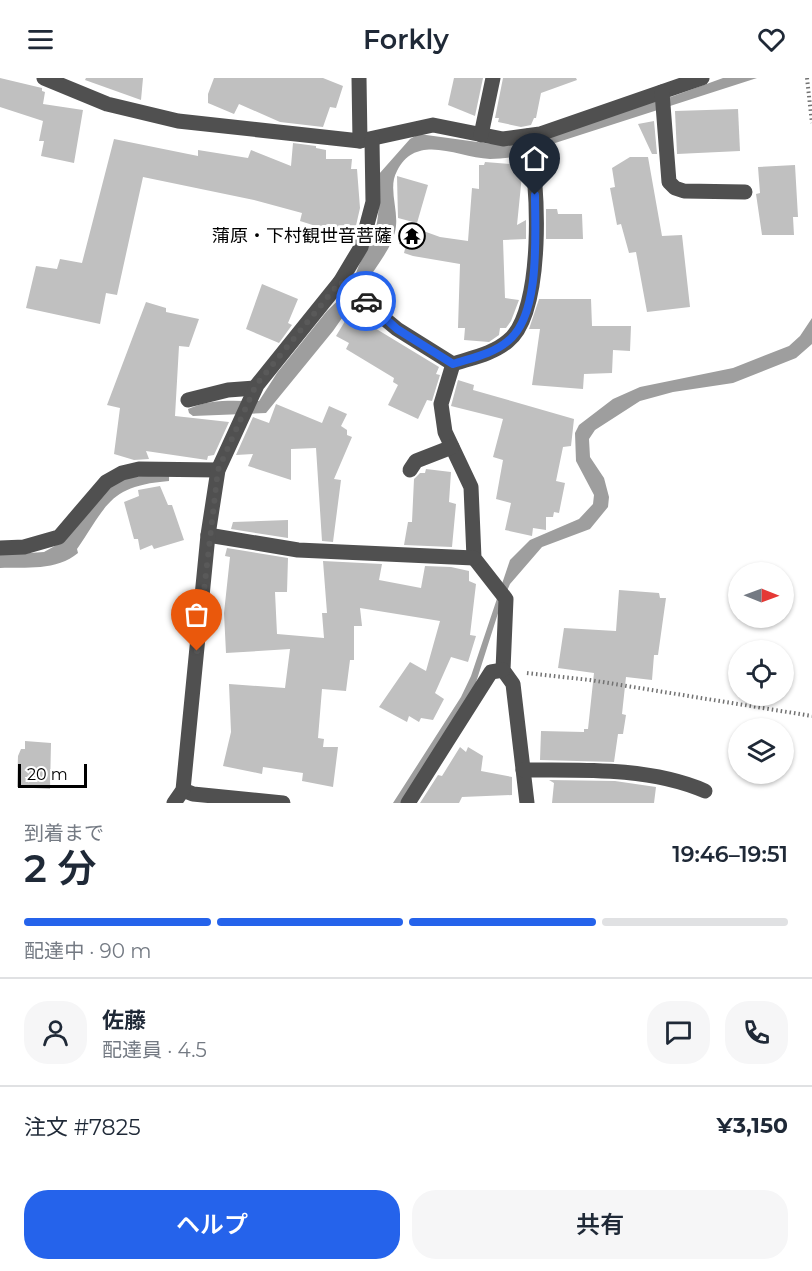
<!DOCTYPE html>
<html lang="ja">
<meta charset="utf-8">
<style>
body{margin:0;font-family:Montserrat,"Noto Sans JP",sans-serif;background:#f6f6f7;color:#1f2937;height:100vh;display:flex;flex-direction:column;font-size:22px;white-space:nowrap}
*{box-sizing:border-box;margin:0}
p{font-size:20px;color:#747a83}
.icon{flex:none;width:33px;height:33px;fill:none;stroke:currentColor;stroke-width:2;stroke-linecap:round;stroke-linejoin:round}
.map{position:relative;height:725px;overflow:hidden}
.drawer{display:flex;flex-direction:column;background:#fff;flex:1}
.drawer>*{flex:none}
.needle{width:39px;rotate:91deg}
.buttons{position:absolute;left:728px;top:484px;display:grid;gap:12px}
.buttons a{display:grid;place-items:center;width:66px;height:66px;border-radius:50%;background:#fff;box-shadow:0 2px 4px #0004;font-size:30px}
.scale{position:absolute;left:18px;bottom:15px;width:69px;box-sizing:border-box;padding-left:6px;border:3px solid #000;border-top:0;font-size:16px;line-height:21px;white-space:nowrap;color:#000;-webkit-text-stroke:4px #fff;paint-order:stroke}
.pin{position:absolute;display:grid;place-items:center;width:51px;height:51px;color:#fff;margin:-62px -26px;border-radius:50% 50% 50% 0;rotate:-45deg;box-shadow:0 0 6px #0007}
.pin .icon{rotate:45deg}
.courier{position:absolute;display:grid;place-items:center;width:60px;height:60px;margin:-30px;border:4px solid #2563eb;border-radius:50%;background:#fff;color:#222;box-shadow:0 2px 8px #0007}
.headline em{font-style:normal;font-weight:600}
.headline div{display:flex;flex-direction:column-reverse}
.headline{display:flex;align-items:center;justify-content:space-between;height:102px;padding:0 24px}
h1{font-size:39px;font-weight:600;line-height:45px}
.bar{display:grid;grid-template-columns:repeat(4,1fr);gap:9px 6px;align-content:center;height:72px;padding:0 24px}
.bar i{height:8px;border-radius:4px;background:#e0e1e3}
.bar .current{background:#2563eb}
.bar p{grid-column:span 4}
.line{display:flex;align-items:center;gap:15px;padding:0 24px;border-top:2px solid #e0e1e3}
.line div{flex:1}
.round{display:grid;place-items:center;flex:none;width:63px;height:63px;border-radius:24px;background:#f6f6f7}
.cta{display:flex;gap:12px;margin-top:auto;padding:12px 24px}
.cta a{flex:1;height:69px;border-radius:24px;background:#2563eb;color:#fff;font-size:24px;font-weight:600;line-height:69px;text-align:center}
.cta a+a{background:#f6f6f7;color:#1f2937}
header{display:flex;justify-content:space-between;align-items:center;height:78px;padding:0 24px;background:#fff;font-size:27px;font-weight:600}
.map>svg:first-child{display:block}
.water{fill:#9e9e9e}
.building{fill:#c0c0c0}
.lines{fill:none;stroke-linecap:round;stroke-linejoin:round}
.path{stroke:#727272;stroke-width:4;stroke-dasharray:1.5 3;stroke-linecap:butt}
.minor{stroke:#505050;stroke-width:15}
.done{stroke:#595959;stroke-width:6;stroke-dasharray:0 10.8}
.route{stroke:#2563eb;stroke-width:8}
.labels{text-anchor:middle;stroke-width:6;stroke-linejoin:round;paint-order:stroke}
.poi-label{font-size:18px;fill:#000;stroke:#fff;text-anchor:end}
</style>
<header><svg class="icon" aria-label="menu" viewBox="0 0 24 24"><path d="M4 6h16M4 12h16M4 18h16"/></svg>Forkly<svg class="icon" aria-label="heart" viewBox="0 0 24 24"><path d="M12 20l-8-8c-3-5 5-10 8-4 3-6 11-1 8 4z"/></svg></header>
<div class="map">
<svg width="812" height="725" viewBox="0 0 812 725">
<rect width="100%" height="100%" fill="#fff"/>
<g class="water">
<path d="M723 0H757L552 66C531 76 513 81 490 81 458 80 417 54 397 93 388 109 398 130 396 148 394 168 376 188 366 205L369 208 366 212 363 210 333 253 266 335 193 338 189 335 188 331C212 320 234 323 259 323L277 295 327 233 354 207C355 187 369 172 375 154 380 135 379 115 379 96L410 61 419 56 492 66 668 20Z"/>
<polygon points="812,240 812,266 796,280 733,305 673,314 640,323 595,352 589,361 590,379 604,400 609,419 608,429 590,451 542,469 510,506 500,529 472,617 402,725 393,725 461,619 471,598 510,482 530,462 579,441 593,426 594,417 576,383 575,355 579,347 613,321 640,309 733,290 789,268 800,258"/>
<path d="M169 397V403C109 408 108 426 77 471L78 475C57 493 25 489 0 490V477L44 474 62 464 109 410 127 399Z"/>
</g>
<g class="building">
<polygon points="0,0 42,10 42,13 45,14 43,26 83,32 74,85 41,78 44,63 39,63 43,43 0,29"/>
<polygon points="86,0 143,0 141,22 85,2"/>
<polygon points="214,0 323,0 343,8 336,30 330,29 323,49 280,44 239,26 234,36 208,25 208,16"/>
<polygon points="454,0 483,0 475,38 448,27"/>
<polygon points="503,0 576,0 577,2 541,15 536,40 534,40 531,47 521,49 498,44 499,40 495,40"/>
<polygon points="738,31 740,73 677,76 675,33"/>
<polygon points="654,43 657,76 652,76 638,46"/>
<polygon points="114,61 198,78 198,72 248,80 251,72 291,88 293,65 316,68 316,70 326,72 326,81 352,81 351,91 357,91 360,130 355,152 320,152 319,149 300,143 302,135 254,122 143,99 117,217 106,215 100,246 26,230 36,188 57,191 60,181 82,185"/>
<polygon points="630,79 648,79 662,158 682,157 690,229 647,234 636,174 629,175 621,146 617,147 610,110 615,109 612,90"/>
<polygon points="485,84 523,87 517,147 526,142 526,161 503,162 505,220 519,222 511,243 506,250 500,250 499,257 489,264 464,262 465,250 458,250 460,186 413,178 404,175 406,167 399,166 404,146 440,159 468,163 472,110 479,111 479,87 484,87"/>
<polygon points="795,87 798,139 793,139 794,157 762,157 756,116 760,115 758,89"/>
<polygon points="397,98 428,107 417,145 398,140"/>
<polygon points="546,131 557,131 558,136 582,136 583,161 546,161"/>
<polygon points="262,206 298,221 288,245 292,247 279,265 246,251"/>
<polygon points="539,221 591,221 592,248 631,248 630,273 613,272 612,295 584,296 583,311 532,307 540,251 529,251"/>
<polygon points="146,224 166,230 166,234 199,241 189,269 179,268 175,338 229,344 214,377 208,378 207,382 146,373 149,381 134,382 114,376 120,330 107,327"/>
<polygon points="350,235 439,289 436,296 440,297 432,323 427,322 418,341 388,327 398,307 393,304 394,300 346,271 349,265 336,258"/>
<polygon points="458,302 474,307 473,312 574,341 571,368 563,369 556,403 565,405 559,435 554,434 553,439 546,439 546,452 533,450 532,458 505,452 511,425 496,421 503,382 493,379 503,341 451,328"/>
<polygon points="276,326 322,345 329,328 347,336 341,348 347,352 347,357 352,359 334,401 341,402 333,464 322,463 316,370 291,371 291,402 248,388 253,376 236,377 253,339 269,345"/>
<polygon points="426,391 451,394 449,424 456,426 452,469 404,467 408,444 412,444 414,401 420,395 425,395"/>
<polygon points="160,408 168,427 172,427 184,462 154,471 152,467 140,472 138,461 134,461 124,424 139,418 138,412"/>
<polygon points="288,442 288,460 231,451 233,444"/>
<polygon points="227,470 288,480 287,514 275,514 277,556 324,560 322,535 327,535 323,483 382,486 379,502 421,510 425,488 451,489 469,493 469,503 476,506 470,557 476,558 468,584 451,579 435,615 444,621 433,642 421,640 419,644 409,638 407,644 379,629 410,584 426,593 440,543 360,530 362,548 354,548 354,582 350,582 346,613 322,611 318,660 324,661 323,669 338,669 333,709 302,703 303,695 263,689 262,696 223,688 231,654 229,606 285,610 290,571 226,575 224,535 230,479 225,478"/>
<polygon points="619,512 659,515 660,520 666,520 658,577 654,577 652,602 626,599 622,636 626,637 623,656 618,656 614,684 540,682 541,653 584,654 584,651 588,651 594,595 558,590 564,550 616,553"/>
<polygon points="25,663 51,665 50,711 17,709 18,678 21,671 25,671"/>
<polygon points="460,669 466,674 468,669 483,678 481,693 512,699 512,717 462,719 459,725 420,725 438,697 442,698"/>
<polygon points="549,702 615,703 656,709 654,725 552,725 554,705"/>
</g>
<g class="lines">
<g class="path">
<polyline points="807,0 812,45"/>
<polyline points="527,595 590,602 812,638"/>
</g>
<g class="minor">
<polyline points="44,0 107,26 178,43 360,63 433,47 503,61 540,56 702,0"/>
<polyline points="359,0 360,63"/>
<polyline points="662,14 669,104 675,110 684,113 745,114"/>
<polyline points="481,57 493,0"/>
<polyline points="340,204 397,251 453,286 441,326 445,354 471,409 474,480 506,521 503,592 513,606 527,725"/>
<path d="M453 286C471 280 493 276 508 263 545 234 539 100 528 58"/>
<polyline points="188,322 228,312 255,310"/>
<polyline points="410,392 416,383 452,369"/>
<polyline points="208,457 298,472 474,480"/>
<polyline points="0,470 24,469 59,459 106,404 122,395 139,391 218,392"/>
<path d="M523 692C582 692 650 689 705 713"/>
<polyline points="183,712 193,716 283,725"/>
<polyline points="174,725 183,712 208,457 218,392 257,307 340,204 361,169 373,124 372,62"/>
<polyline points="408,725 491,594 503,592"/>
</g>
</g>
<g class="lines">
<polyline class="done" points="197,573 218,392 256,307 340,204 366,223"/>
<path class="route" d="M366 223 397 251 453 286C471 280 493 276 508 263 541 237 535 155 535 117"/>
</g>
<defs>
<g id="temple-ring" transform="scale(1.35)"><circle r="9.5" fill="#fff" stroke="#000" stroke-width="1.5"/><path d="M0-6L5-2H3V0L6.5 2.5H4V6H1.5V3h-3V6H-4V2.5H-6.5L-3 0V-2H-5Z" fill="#000"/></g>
</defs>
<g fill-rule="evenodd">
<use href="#temple-ring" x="412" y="158"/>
</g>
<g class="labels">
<g class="poi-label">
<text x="392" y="164">蒲原・下村観世音菩薩</text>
</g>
</g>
</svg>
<div class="buttons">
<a><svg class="needle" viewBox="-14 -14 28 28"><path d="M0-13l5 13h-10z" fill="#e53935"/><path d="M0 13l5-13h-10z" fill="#747a83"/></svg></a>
<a><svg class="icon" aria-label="locate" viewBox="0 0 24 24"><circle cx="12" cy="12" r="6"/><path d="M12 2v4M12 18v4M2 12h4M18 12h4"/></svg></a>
<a><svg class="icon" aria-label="layers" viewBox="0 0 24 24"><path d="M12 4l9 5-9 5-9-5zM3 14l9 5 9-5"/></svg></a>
</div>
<div class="scale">20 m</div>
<div class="pin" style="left:197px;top:573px;background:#ea580c"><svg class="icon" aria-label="bag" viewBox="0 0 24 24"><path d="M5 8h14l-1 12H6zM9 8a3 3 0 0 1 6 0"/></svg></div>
<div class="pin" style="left:535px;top:117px;background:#1f2937"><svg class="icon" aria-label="home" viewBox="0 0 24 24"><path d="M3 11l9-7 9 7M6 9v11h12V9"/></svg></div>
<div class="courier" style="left:366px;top:223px"><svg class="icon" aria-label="car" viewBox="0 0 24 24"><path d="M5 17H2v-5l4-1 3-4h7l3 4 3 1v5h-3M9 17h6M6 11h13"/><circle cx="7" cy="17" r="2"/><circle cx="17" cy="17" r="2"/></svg></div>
</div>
<section class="drawer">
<div class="headline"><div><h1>2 分</h1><p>到着まで</p></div><em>19:46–19:51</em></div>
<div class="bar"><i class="current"></i><i class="current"></i><i class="current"></i><i></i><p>配達中 · 90 m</p></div>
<div class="line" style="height:108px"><a class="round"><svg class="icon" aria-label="person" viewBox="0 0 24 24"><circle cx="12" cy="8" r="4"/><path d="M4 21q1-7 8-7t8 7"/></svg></a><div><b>佐藤</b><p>配達員 · 4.5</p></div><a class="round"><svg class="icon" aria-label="chat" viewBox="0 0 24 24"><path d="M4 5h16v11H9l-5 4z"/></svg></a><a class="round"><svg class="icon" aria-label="phone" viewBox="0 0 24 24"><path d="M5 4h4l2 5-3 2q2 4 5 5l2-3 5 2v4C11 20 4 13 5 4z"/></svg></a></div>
<div class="line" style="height:78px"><div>注文 #7825</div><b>¥3,150</b></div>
<div class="cta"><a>ヘルプ</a><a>共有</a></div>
</section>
